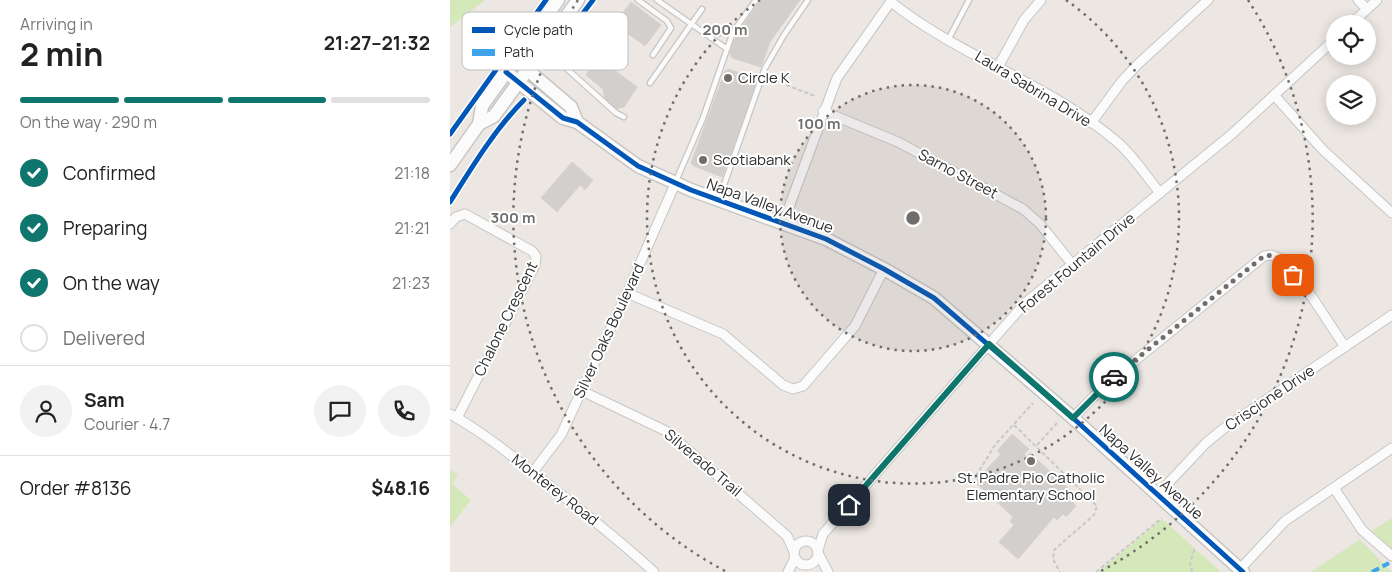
<!DOCTYPE html>
<meta charset="utf-8">
<style>
body{margin:0;font-family:Manrope,sans-serif;background:#f2f2f2;color:#222;height:100vh;display:flex;flex-direction:column;font-size:19px;white-space:nowrap}
*{box-sizing:border-box;margin:0}
p{font-size:16px;color:#767676}
.icon{flex:none;width:28px;height:28px;fill:none;stroke:currentColor;stroke-width:2;stroke-linecap:round;stroke-linejoin:round}
.map{position:relative;flex:1;overflow:hidden}
.side{display:flex;flex-direction:column;background:#fff;width:450px}
.side>*{flex:none}
.fabs{position:absolute;left:876px;top:15px;display:grid;gap:10px}
.fabs a{display:grid;place-items:center;width:50px;height:50px;border-radius:50%;background:#fff;box-shadow:0 2px 12px #0003;font-size:25px}
.pin{position:absolute;display:grid;place-items:center;width:42px;height:42px;color:#fff;margin:-21px;border-radius:10px;box-shadow:0 2px 8px #0006}
.courier{position:absolute;display:grid;place-items:center;width:50px;height:50px;margin:-25px;border:4px solid #0f766e;border-radius:50%;background:#fff;color:#222;box-shadow:0 1px 6px #0007}
.headline em{font-style:normal;font-weight:700}
.headline div{display:flex;flex-direction:column-reverse}
.headline{display:flex;align-items:center;justify-content:space-between;height:85px;padding:0 20px}
h1{font-size:32px;font-weight:700;line-height:38px}
.bar{display:grid;grid-template-columns:repeat(4,1fr);gap:8px 5px;align-content:center;height:60px;padding:0 20px}
.bar i{height:6px;border-radius:4px;background:#e0e0e0}
.bar .current{background:#0f766e}
.bar p{grid-column:span 4}
.line{display:flex;align-items:center;gap:12px;padding:0 20px;border-top:1px solid #e0e0e0}
.line div{flex:1}
.round{display:grid;place-items:center;flex:none;width:52px;height:52px;border-radius:26px;background:#f2f2f2}
ol{padding:0 20px;list-style:none}
li{display:flex;align-items:center;gap:15px;height:55px}
li p{margin-inline-start:auto}
li .icon{padding:5px;border-radius:50%;background:#0f766e;color:#fff;stroke-width:4}
li:last-child{color:#767676}
li i{width:28px;height:28px;border:2px solid #e0e0e0;border-radius:50%}
main{display:flex;flex:1;min-height:0}
.map>svg:first-child{display:block}
.green{fill:#d4e8ba}
.building{fill:#d2cfcc;stroke:#d7d2ce}
.lines{fill:none;stroke-linecap:round;stroke-linejoin:round}
.lane-casing{stroke:#c7c6c5;stroke-width:7}
.street-casing{stroke:#c7c6c5;stroke-width:11}
.secondary-casing{stroke:#c7c6c5;stroke-width:15}
.path{stroke:#c8c8c8;stroke-width:2;stroke-dasharray:4 2.5;stroke-linecap:butt}
.lane{stroke:#fcfbfb;stroke-width:4.5}
.street{stroke:#fcfbfb;stroke-width:9}
.secondary{stroke:#fcfbfb;stroke-width:12}
.quiet{stroke:#3ea3eb;stroke-width:4;stroke-dasharray:8 4;stroke-linecap:butt}
.cycleway-casing{stroke:#fff;stroke-width:8}
.cycleway{stroke:#0057b8;stroke-width:5}
.done{stroke:#706e6c;stroke-width:5;stroke-dasharray:0 9}
.route{stroke:#0f766e;stroke-width:6}
.ring{fill:none;stroke:#706e6c;stroke-width:2.5;stroke-dasharray:2.5 5}
.poi-dot{fill:#706e6c;stroke:#fff;stroke-width:2}
.labels{text-anchor:middle;stroke-width:4;stroke-linejoin:round;paint-order:stroke}
.poi-label{font-size:15px;fill:#2d2d2d;stroke:#fff;text-anchor:start}
.street-label{font-size:15px;fill:#2d2d2d;stroke:#fff}
.key{fill:#fff;stroke:#c0c0c0;stroke-width:1}
.key-label{font-size:14px;fill:#2d2d2d}
.centre{fill:#706e6c;stroke:#fff;stroke-width:2.5}
.ring-label{font-size:15px;text-anchor:middle;font-weight:bold;fill:#706e6c;stroke:#fff;stroke-width:4;stroke-linejoin:round;paint-order:stroke}
</style>
<main>
<section class="side">
<div class="headline"><div><h1>2 min</h1><p>Arriving in</p></div><em>21:27–21:32</em></div>
<div class="bar"><i class="current"></i><i class="current"></i><i class="current"></i><i></i><p>On the way · 290 m</p></div>
<ol>
<li><svg class="icon" aria-label="check" viewBox="0 0 24 24"><path d="M5 12l5 5 9-10"/></svg>Confirmed<p>21:18</p></li>
<li><svg class="icon" aria-label="check" viewBox="0 0 24 24"><path d="M5 12l5 5 9-10"/></svg>Preparing<p>21:21</p></li>
<li><svg class="icon" aria-label="check" viewBox="0 0 24 24"><path d="M5 12l5 5 9-10"/></svg>On the way<p>21:23</p></li>
<li><i></i>Delivered</li>
</ol>
<div class="line" style="height:90px"><a class="round"><svg class="icon" aria-label="person" viewBox="0 0 24 24"><circle cx="12" cy="8" r="4"/><path d="M4 21q1-7 8-7t8 7"/></svg></a><div><b>Sam</b><p>Courier · 4.7</p></div><a class="round"><svg class="icon" aria-label="chat" viewBox="0 0 24 24"><path d="M4 5h16v11H9l-5 4z"/></svg></a><a class="round"><svg class="icon" aria-label="phone" viewBox="0 0 24 24"><path d="M5 4h4l2 5-3 2q2 4 5 5l2-3 5 2v4C11 20 4 13 5 4z"/></svg></a></div>
<div class="line" style="height:65px"><div>Order #8136</div><b>$48.16</b></div>
</section>
<div class="map">
<svg width="942" height="572" viewBox="0 0 942 572">
<rect width="100%" height="100%" fill="#ece7e2"/>
<g class="green">
<polygon points="0,0 35,0 0,27"/>
<polygon points="0,470 8,474 2,484 21,500 0,527"/>
<polygon points="942,518 942,549 922,531"/>
<polygon points="712,519 771,572 648,572"/>
<polygon points="910,540 942,572 861,572 909,540"/>
</g>
<g class="building">
<polygon points="311,0 350,0 320,42 311,67 282,58 280,53 286,35"/>
<polygon points="181,2 211,25 195,46 165,24"/>
<polygon points="147,57 187,87 174,107 166,109 155,100 153,89 136,75"/>
<polygon points="279,69 308,80 272,177 244,166 241,163 275,71"/>
<polygon points="122,162 143,180 135,190 130,185 107,212 91,198"/>
<polygon points="562,434 579,449 574,454 577,457 580,453 628,497 623,503 626,506 616,517 613,514 607,520 604,517 568,559 549,542 564,525 560,521 563,517 525,482 551,454 547,451"/>
</g>
<g class="lines">
<g class="lane-casing">
<g id="lane">
<polyline points="188,0 217,21 221,28 203,55"/>
<polyline points="207,0 277,49"/>
<polyline points="498,40 519,0"/>
<path d="M143 42C124 37 113 48 116 68L166 113 174 117"/>
<polyline points="200,83 252,9"/>
<polyline points="226,181 253,118 283,32 306,0"/>
<polyline points="269,199 315,68 334,35 358,0"/>
</g>
</g>
<g class="street-casing">
<g id="street">
<polyline points="908,0 917,9"/>
<path d="M441 2C510 57 598 83 666 141 683 155 696 176 710 193"/>
<polyline points="901,24 927,0"/>
<polyline points="548,67 574,20 591,0"/>
<polyline points="824,95 873,150 942,213"/>
<polyline points="373,111 448,142 573,209 590,224 622,264"/>
<polyline points="641,123 672,81 688,64 758,0"/>
<polyline points="333,223 387,78 442,0"/>
<polyline points="0,224 6,217 15,214 82,251 86,256 85,265 7,418"/>
<polyline points="177,293 273,334 333,385 343,389 353,386 405,326 434,269"/>
<polyline points="132,391 216,431 337,536 344,551"/>
<path d="M0 414C33 432 62 456 91 479 130 509 168 539 204 572"/>
<polyline points="623,418 656,384 814,256 821,255 829,258 862,297 895,347"/>
<polyline points="83,472 111,435 177,293 225,184"/>
<polyline points="884,488 912,530 942,556"/>
<polyline points="708,494 756,443 773,429 942,315"/>
<circle cx="356" cy="553" r="12"/>
<polyline points="368,550 373,534 575,303 782,134 885,39"/>
<polyline points="368,553 378,572"/>
<polyline points="790,569 835,521 942,448"/>
<polyline points="338,572 345,558"/>
</g>
</g>
<g class="secondary-casing">
<g id="secondary">
<polyline points="73,66 121,107 127,122"/>
<polyline points="56,72 113,118 127,122 188,166 241,190 376,239 434,269 484,298 623,418 793,572"/>
<polyline points="29,124 44,116 128,0"/>
<polyline points="0,165 29,124 32,106 108,0"/>
</g>
</g>
<g class="path">
<polyline points="318,78 365,96"/>
<polyline points="564,425 647,506 644,515 604,550 603,559 610,572"/>
<polyline points="587,445 607,423"/>
<polyline points="526,476 545,445 583,403"/>
<polyline points="646,572 712,518"/>
<polyline points="742,572 740,563 745,547"/>
</g>
<use href="#lane" class="lane"/>
<use href="#street" class="street"/>
<use href="#secondary" class="secondary"/>
<polyline class="quiet" points="922,572 939,563"/>
<g class="cycleway-casing">
<g id="cycleway">
<polyline points="92,67 143,0"/>
<polyline points="56,72 113,118 127,122 188,166 241,190 376,239 434,269 484,298 623,418 793,572"/>
<polyline points="0,134 96,0"/>
<path d="M0 202C22 167 45 129 74 100"/>
</g>
</g>
<use href="#cycleway" class="cycleway"/>
</g>
<g class="lines">
<path class="done" d="M664 377 814 256C829 253 834 264 843 275"/>
<polyline class="route" points="399,505 539,344 623,418 664,377"/>
</g>
<circle cx="463" cy="218" r="133" fill="#706e6c" fill-opacity=".12"/>
<g class="ring">
<circle cx="463" cy="218" r="133"/>
<path d="M616 0A266 266 0 1 1 310 0"/>
<path d="M275 571A400 400 0 0 1 128 0M798 0A400 400 0 0 1 651 571"/>
</g>
<g class="poi-dot">
<circle cx="278" cy="78" r="5"/>
<circle cx="253" cy="160" r="5"/>
<circle cx="581" cy="461" r="5"/>
</g>
<g class="labels">
<g class="poi-label">
<text x="288" y="83">Circle K</text>
<text x="263" y="165">Scotiabank</text>
<text x="581" y="483" text-anchor="middle">St. Padre Pio Catholic<tspan x="581" dy="17">Elementary School</tspan></text>
</g>
<g class="street-label">
<text transform="translate(583 89) rotate(31)" y="5">Laura Sabrina Drive</text>
<text transform="translate(508 174) rotate(28)" y="5">Sarno Street</text>
<text transform="translate(320 206) rotate(20)" y="5">Napa Valley Avenue</text>
<text transform="translate(627 263) rotate(-40)" y="5">Forest Fountain Drive</text>
<text transform="translate(56 319) rotate(-64)" y="5">Chalone Crescent</text>
<text transform="translate(159 331) rotate(-65)" y="5">Silver Oaks Boulevard</text>
<text transform="translate(820 398) rotate(-34)" y="5">Criscione Drive</text>
<text transform="translate(253 463) rotate(40)" y="5">Silverado Trail</text>
<text transform="translate(701 472) rotate(42)" y="5">Napa Valley Avenue</text>
<text transform="translate(105 490) rotate(38)" y="5">Monterey Road</text>
</g>
</g>
<rect x="12" y="12" width="166" height="58" rx="8" class="key"/>
<rect x="22" y="27" width="23" height="6" fill="#0057b8"/>
<rect x="22" y="49" width="23" height="7" fill="#3ea3eb"/>
<g class="key-label">
<text x="54" y="35">Cycle path</text>
<text x="54" y="57">Path</text>
</g>
<circle cx="463" cy="218" r="8" class="centre"/>
<g class="ring-label">
<text x="275" y="35">200 m</text>
<text x="369" y="129">100 m</text>
<text x="63" y="223">300 m</text>
</g>
</svg>
<div class="fabs">
<a><svg class="icon" aria-label="locate" viewBox="0 0 24 24"><circle cx="12" cy="12" r="6"/><path d="M12 2v4M12 18v4M2 12h4M18 12h4"/></svg></a>
<a><svg class="icon" aria-label="layers" viewBox="0 0 24 24"><path d="M12 4l9 5-9 5-9-5zM3 14l9 5 9-5"/></svg></a>
</div>
<div class="pin" style="left:843px;top:275px;background:#ea580c"><svg class="icon" aria-label="bag" viewBox="0 0 24 24"><path d="M5 8h14l-1 12H6zM9 8a3 3 0 0 1 6 0"/></svg></div>
<div class="pin" style="left:399px;top:505px;background:#1f2937"><svg class="icon" aria-label="home" viewBox="0 0 24 24"><path d="M3 11l9-7 9 7M6 9v11h12V9"/></svg></div>
<div class="courier" style="left:664px;top:377px"><svg class="icon" aria-label="car" viewBox="0 0 24 24"><path d="M5 17H2v-5l4-1 3-4h7l3 4 3 1v5h-3M9 17h6M6 11h13"/><circle cx="7" cy="17" r="2"/><circle cx="17" cy="17" r="2"/></svg></div>
</div>
</main>
